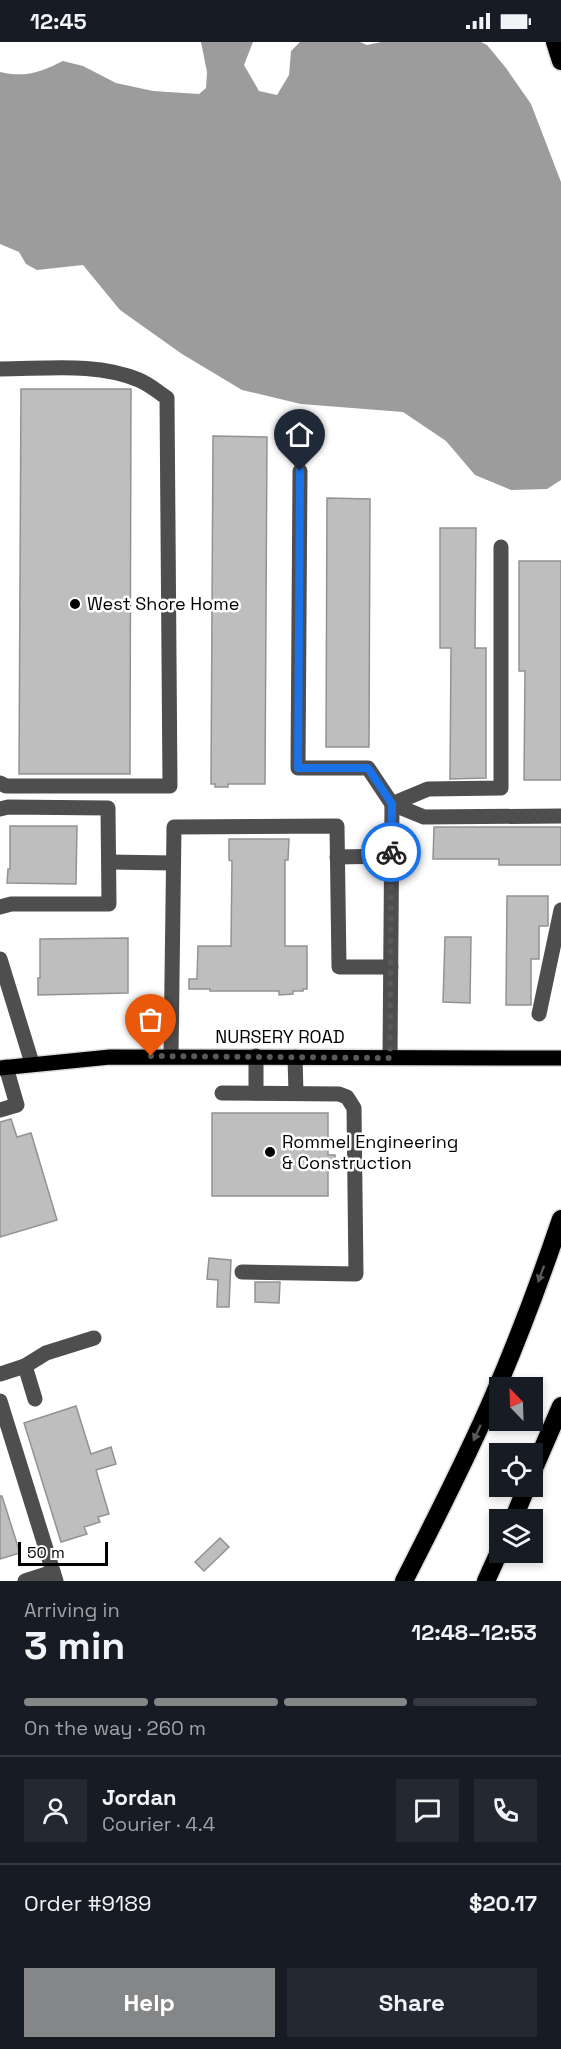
<!DOCTYPE html>
<meta charset="utf-8">
<style>
body{margin:0;font-family:"Space Grotesk",sans-serif;background:#242831;color:#f1f3f6;height:100vh;display:flex;flex-direction:column;font-size:22px;white-space:nowrap}
*{box-sizing:border-box;margin:0}
p{font-size:20px;color:#9ea1a6}
.icon{flex:none;width:33px;height:33px;fill:none;stroke:currentColor;stroke-width:2;stroke-linecap:round;stroke-linejoin:round}
.map{position:relative;height:1539px;overflow:hidden}
.panel{display:flex;flex-direction:column;background:#171b24;flex:1}
.panel>*{flex:none}
.needle{width:39px;rotate:337deg}
.buttons{position:absolute;left:489px;top:1335px;display:grid;gap:12px}
.buttons a{display:grid;place-items:center;width:54px;height:54px;border-radius:0px;background:#171b24;box-shadow:0 3px 9px #0003;font-size:30px}
.scale{position:absolute;left:18px;bottom:15px;width:90px;box-sizing:border-box;padding-left:6px;border:3px solid #000;border-top:0;font-size:16px;line-height:21px;white-space:nowrap;color:#000;-webkit-text-stroke:4px #fff;paint-order:stroke}
.pin{position:absolute;display:grid;place-items:center;width:51px;height:51px;color:#fff;margin:-62px -26px;border-radius:50% 50% 50% 0;rotate:-45deg;box-shadow:0 0 6px #0007}
.pin .icon{rotate:45deg}
.courier{position:absolute;display:grid;place-items:center;width:60px;height:60px;margin:-30px;border:4px solid #1a73e8;border-radius:50%;background:#fff;color:#222;box-shadow:0 2px 8px #0007}
.headline em{font-style:normal;font-weight:700}
.headline div{display:flex;flex-direction:column-reverse}
.headline{display:flex;align-items:center;justify-content:space-between;height:102px;padding:0 24px}
h1{font-size:39px;font-weight:700;line-height:45px}
.bar{display:grid;grid-template-columns:repeat(4,1fr);gap:9px 6px;align-content:center;height:72px;padding:0 24px}
.bar i{height:8px;border-radius:4px;background:#363941}
.bar .current{background:#858687}
.bar p{grid-column:span 4}
.line{display:flex;align-items:center;gap:15px;padding:0 24px;border-top:2px solid #363941}
.line div{flex:1}
.round{display:grid;place-items:center;flex:none;width:63px;height:63px;border-radius:0px;background:#242831}
.primary-button{display:flex;gap:12px;margin-top:auto;padding:12px 24px}
.primary-button a{flex:1;height:69px;border-radius:0px;background:#858687;color:#fff;font-size:24px;font-weight:700;line-height:69px;text-align:center}
.primary-button a+a{background:#242831;color:#f1f3f6}
.status{display:flex;justify-content:space-between;align-items:center;height:42px;padding:0 30px;background:#171b24;direction:ltr}
.status svg{height:16px;fill:currentColor}
.map>svg:first-child{display:block}
.water{fill:#9c9c9c}
.building{fill:#bebebe;stroke:#929292;stroke-width:1.5}
.lines{fill:none;stroke-linecap:round;stroke-linejoin:round}
.major-casing{stroke:#dbdbdb;stroke-width:18}
.highway-casing{stroke:#dbdbdb;stroke-width:21}
.minor{stroke:#4e4e4e;stroke-width:15}
.major{stroke:#000;stroke-width:15}
.highway{stroke:#000;stroke-width:18}
.oneway{fill:#595959}
.done{stroke:#595959;stroke-width:6;stroke-dasharray:0 10.8}
.route{stroke:#1a73e8;stroke-width:8}
.poi-dot{fill:#000;stroke:#fff;stroke-width:2}
.labels{text-anchor:middle;stroke-width:5;stroke-linejoin:round;paint-order:stroke}
.poi-label{font-size:18px;fill:#000;stroke:#fff;text-anchor:start}
.street-label{font-size:18px;fill:#000;stroke:#fff}
</style>
<div class="status"><b>12:45</b><svg viewBox="0 0 49 12"><path d="M0 12V9h3v3zM5 12V6h3v6zM10 12V3h3v9zM15 12V0h3v12zM26 1h20v11H26zM47 4h2v5h-2z"/></svg></div>
<div class="map">
<svg width="561" height="1539" viewBox="0 0 561 1539">
<rect width="100%" height="100%" fill="#fff"/>
<path class="water" d="M201 0H253L244 23 259 49 277 53 289 33 291 9 300 0H360L367 3 381 0H481L487 3 506 26 531 62 561 140V438L547 447 511 448 475 433 446 399 403 370 301 362 242 348 182 312 120 268 83 223 37 228 26 222 19 210 0 202V30C25 36 41 30 63 19L83 24 116 41 153 49 199 52 206 46 207 30Z"/>
<g class="building">
<polygon points="21,347 131,347 130,732 19,732"/>
<polygon points="213,394 267,395 265,742 228,742 228,745 215,745 215,742 211,742"/>
<polygon points="327,456 370,457 369,705 326,705"/>
<polygon points="440,486 476,486 475,606 486,606 486,736 450,737 451,606 440,606"/>
<polygon points="519,519 561,519 561,738 524,738 525,629 519,629"/>
<polygon points="10,784 77,784 76,842 7,841 8,827 10,827"/>
<polygon points="434,785 561,785 561,823 499,823 499,817 433,817"/>
<polygon points="229,797 289,797 288,818 285,818 285,904 307,904 307,947 303,947 303,949 293,949 293,952 279,953 279,949 210,949 210,947 189,947 189,937 197,937 198,904 231,904 232,819 229,818"/>
<polygon points="507,854 548,854 548,884 539,884 539,917 531,917 531,963 506,963"/>
<polygon points="445,895 471,895 470,961 443,960"/>
<polygon points="128,896 128,951 38,953 38,936 40,936 40,897"/>
<polygon points="212,1071 328,1071 328,1113 335,1113 335,1127 328,1127 328,1154 212,1154"/>
<polygon points="11,1077 17,1095 31,1091 57,1178 0,1195 0,1080"/>
<polygon points="209,1216 231,1218 229,1265 217,1265 218,1238 207,1237"/>
<polygon points="255,1240 280,1240 279,1261 255,1260"/>
<polygon points="76,1364 91,1412 111,1405 116,1422 96,1428 109,1472 98,1475 100,1480 84,1485 87,1492 61,1500 24,1381"/>
<polygon points="0,1454 2,1454 20,1511 0,1517"/>
<polygon points="220,1496 229,1505 204,1529 195,1520"/>
</g>
<g class="lines">
<g class="major-casing">
<polyline id="major" points="0,1026 110,1015 561,1016"/>
</g>
<g class="highway-casing">
<g id="highway">
<polyline points="555,0 561,19"/>
<polyline points="532,1431 561,1364"/>
<polyline points="513,1478 527,1444"/>
<path d="M404 1539C435 1478 467 1416 494 1353 519 1295 541 1236 561 1177"/>
<polyline points="486,1539 500,1508"/>
</g>
</g>
<g class="minor">
<path d="M0 327C45 327 97 320 139 338 149 342 158 350 167 356L170 744H6L0 741"/>
<polyline points="300,429 298,726 368,726 392,762 424,775 561,774"/>
<polyline points="392,762 428,747 501,746 501,505"/>
<polyline points="0,767 8,765 108,766 109,862 11,862 0,865"/>
<polyline points="337,815 391,814"/>
<polyline points="109,820 173,821"/>
<polyline points="0,917 32,1021"/>
<polyline points="539,972 561,868"/>
<polyline points="171,1014 174,785 337,784 339,925 391,925"/>
<polyline points="295,1015 296,1051"/>
<polyline points="390,1015 392,762"/>
<polyline points="222,1051 339,1052 347,1055 354,1066 356,1232 242,1230"/>
<polyline points="256,1051 256,1014"/>
<polyline points="0,1068 17,1063 6,1025"/>
<polyline points="25,1324 35,1357"/>
<polyline points="0,1332 25,1324 46,1311 94,1296"/>
<polyline points="0,1359 56,1539"/>
<polyline points="25,1539 53,1530"/>
</g>
<use href="#major" class="major"/>
<use href="#highway" class="highway"/>
</g>
<defs><path id="oneway-solid" d="M-6-.8H1V-3.2L6.5 0L1 3.2V.8H-6Z" transform="scale(1.5)"/></defs>
<g class="oneway">
<use href="#oneway-solid" transform="translate(541 1232) rotate(110)"/>
<use href="#oneway-solid" transform="translate(477 1391) rotate(115)"/>
</g>
<g class="lines">
<polyline class="done" points="151,1014 390,1016 391,810"/>
<polyline class="route" points="300,429 298,726 368,726 392,762 391,810"/>
</g>
<g class="poi-dot">
<circle cx="75" cy="562" r="6"/>
<circle cx="270" cy="1110" r="6"/>
</g>
<g class="labels">
<g class="poi-label">
<text x="87" y="568">West Shore Home</text>
<text x="282" y="1106">Rommel Engineering<tspan x="282" dy="21">&amp; Construction</tspan></text>
</g>
<g class="street-label">
<text x="280" y="1001">NURSERY ROAD</text>
</g>
</g>
</svg>
<div class="buttons">
<a><svg class="needle" viewBox="-14 -14 28 28"><path d="M0-13l5 13h-10z" fill="#e53935"/><path d="M0 13l5-13h-10z" fill="#9ea1a6"/></svg></a>
<a><svg class="icon" aria-label="locate" viewBox="0 0 24 24"><circle cx="12" cy="12" r="6"/><path d="M12 2v4M12 18v4M2 12h4M18 12h4"/></svg></a>
<a><svg class="icon" aria-label="layers" viewBox="0 0 24 24"><path d="M12 4l9 5-9 5-9-5zM3 14l9 5 9-5"/></svg></a>
</div>
<div class="scale">50 m</div>
<div class="pin" style="left:151px;top:1014px;background:#ea580c"><svg class="icon" aria-label="bag" viewBox="0 0 24 24"><path d="M5 8h14l-1 12H6zM9 8a3 3 0 0 1 6 0"/></svg></div>
<div class="pin" style="left:300px;top:429px;background:#1f2937"><svg class="icon" aria-label="home" viewBox="0 0 24 24"><path d="M3 11l9-7 9 7M6 9v11h12V9"/></svg></div>
<div class="courier" style="left:391px;top:810px"><svg class="icon" aria-label="bike" viewBox="0 0 24 24"><circle cx="6" cy="16" r="4"/><circle cx="18" cy="16" r="4"/><path d="M6 16l4-8h5l3 8M10 8l3 8H6M13 5h3"/></svg></div>
</div>
<section class="panel">
<div class="headline"><div><h1>3 min</h1><p>Arriving in</p></div><em>12:48–12:53</em></div>
<div class="bar"><i class="current"></i><i class="current"></i><i class="current"></i><i></i><p>On the way · 260 m</p></div>
<div class="line" style="height:108px"><a class="round"><svg class="icon" aria-label="person" viewBox="0 0 24 24"><circle cx="12" cy="8" r="4"/><path d="M4 21q1-7 8-7t8 7"/></svg></a><div><b>Jordan</b><p>Courier · 4.4</p></div><a class="round"><svg class="icon" aria-label="chat" viewBox="0 0 24 24"><path d="M4 5h16v11H9l-5 4z"/></svg></a><a class="round"><svg class="icon" aria-label="phone" viewBox="0 0 24 24"><path d="M5 4h4l2 5-3 2q2 4 5 5l2-3 5 2v4C11 20 4 13 5 4z"/></svg></a></div>
<div class="line" style="height:78px"><div>Order #9189</div><b>$20.17</b></div>
<div class="primary-button"><a>Help</a><a>Share</a></div>
</section>
